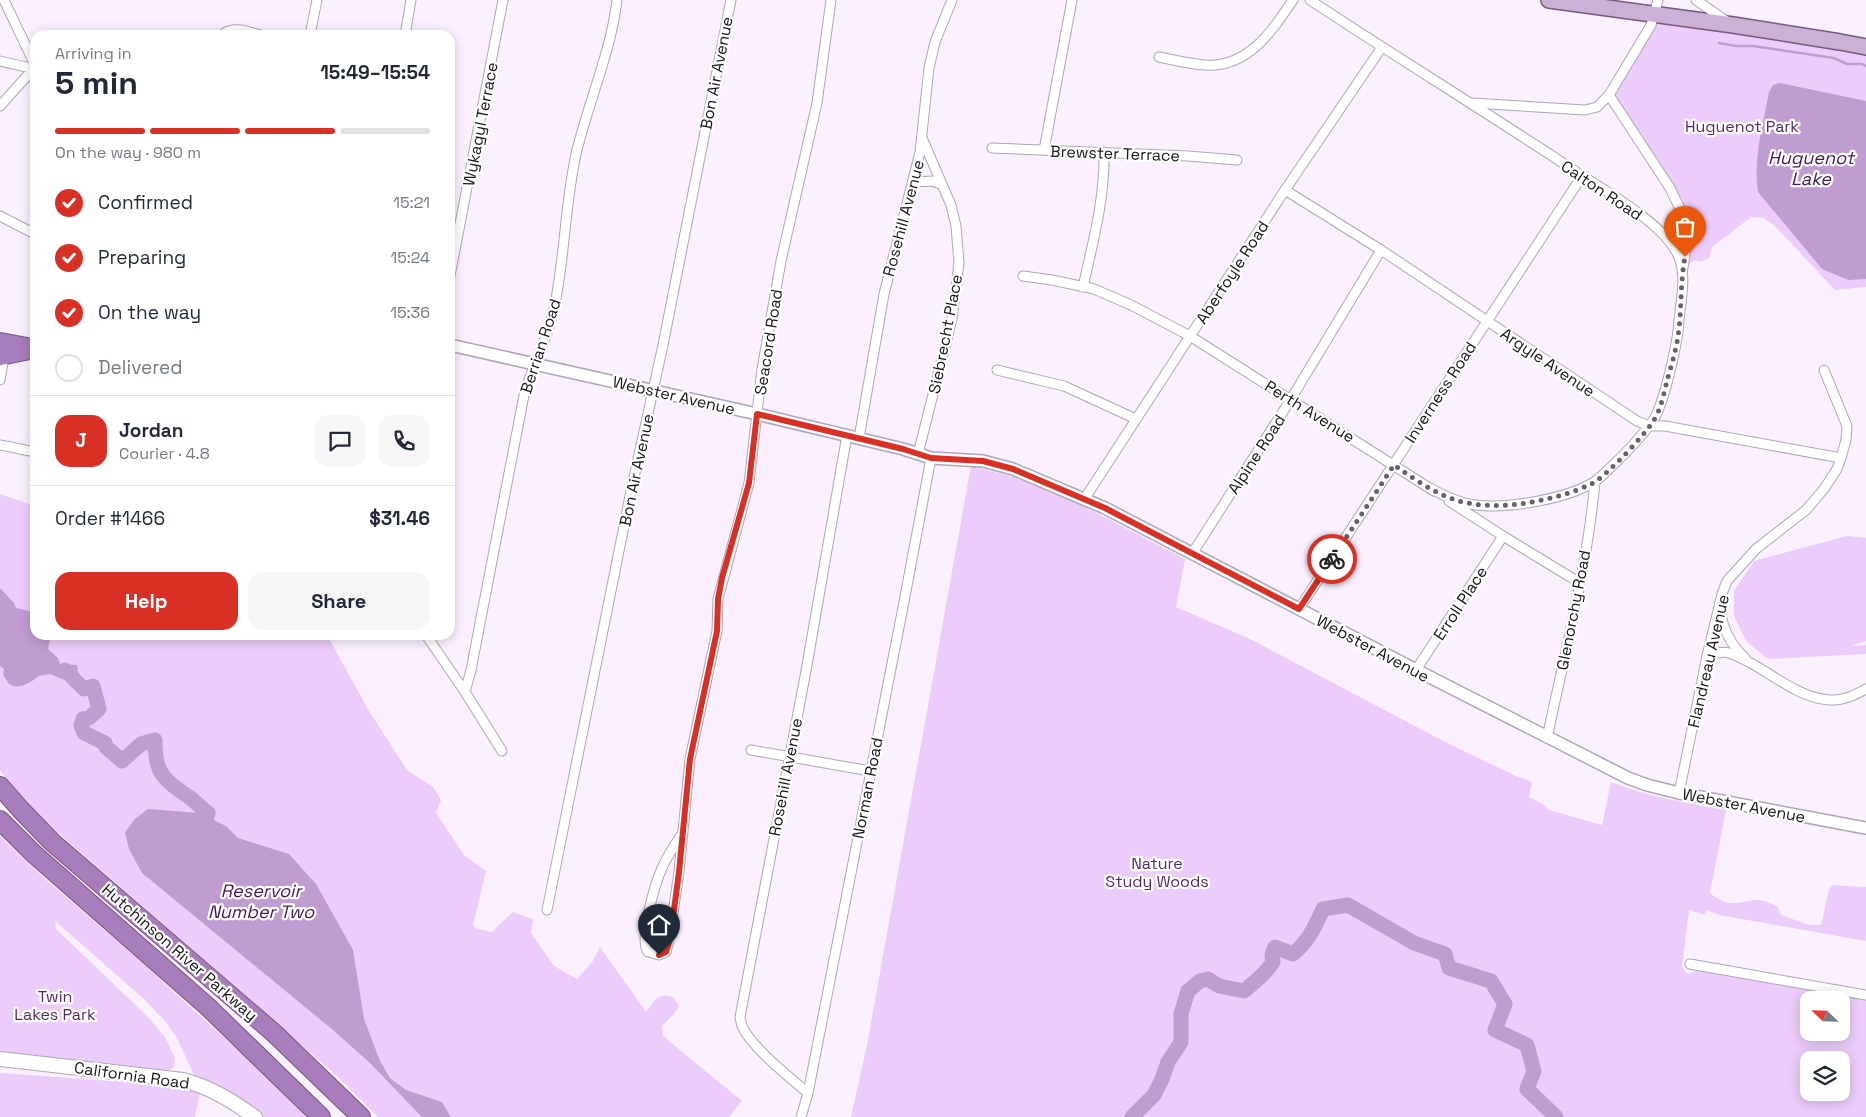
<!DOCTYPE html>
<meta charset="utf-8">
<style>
body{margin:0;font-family:"Space Grotesk",sans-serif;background:#f6f6f7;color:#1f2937;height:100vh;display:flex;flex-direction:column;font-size:19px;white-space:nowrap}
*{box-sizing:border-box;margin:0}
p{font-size:16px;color:#747a83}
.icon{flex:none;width:28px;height:28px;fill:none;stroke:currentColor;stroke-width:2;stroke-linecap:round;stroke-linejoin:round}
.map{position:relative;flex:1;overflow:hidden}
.panel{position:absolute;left:30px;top:30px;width:425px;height:610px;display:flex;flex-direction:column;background:#fff;border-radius:15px;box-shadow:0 2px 12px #0003}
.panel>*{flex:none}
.needle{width:32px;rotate:293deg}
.tools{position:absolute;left:1800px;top:991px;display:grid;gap:10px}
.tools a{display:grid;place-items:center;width:50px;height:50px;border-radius:10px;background:#fff;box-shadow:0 2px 12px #0003;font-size:25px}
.pin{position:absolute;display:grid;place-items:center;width:42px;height:42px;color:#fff;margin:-51px -21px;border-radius:50% 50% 50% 0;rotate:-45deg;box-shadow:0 0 5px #0007}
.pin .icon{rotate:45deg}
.courier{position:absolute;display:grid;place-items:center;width:50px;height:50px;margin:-25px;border:4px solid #d93025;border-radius:50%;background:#fff;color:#222;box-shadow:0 1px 6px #0007}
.head em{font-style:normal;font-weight:600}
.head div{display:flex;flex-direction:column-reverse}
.head{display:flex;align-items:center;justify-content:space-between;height:85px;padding:0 25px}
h1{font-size:32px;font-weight:600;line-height:38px}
.bar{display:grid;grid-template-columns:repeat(4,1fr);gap:8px 5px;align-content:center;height:60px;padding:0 25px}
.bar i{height:6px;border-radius:4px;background:#e0e1e3}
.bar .active{background:#d93025}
.bar p{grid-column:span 4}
.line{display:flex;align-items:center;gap:12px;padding:0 25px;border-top:1px solid #e0e1e3}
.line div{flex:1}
.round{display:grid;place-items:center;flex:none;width:52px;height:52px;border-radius:15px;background:#f6f6f7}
ol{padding:0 25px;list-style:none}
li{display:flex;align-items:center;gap:15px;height:55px}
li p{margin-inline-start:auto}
li .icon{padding:5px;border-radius:50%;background:#d93025;color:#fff;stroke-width:4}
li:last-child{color:#747a83}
li i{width:28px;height:28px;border:2px solid #e0e1e3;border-radius:50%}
.primary-button{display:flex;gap:10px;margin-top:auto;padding:10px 25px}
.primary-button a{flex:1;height:58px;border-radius:15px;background:#d93025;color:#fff;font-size:20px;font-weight:600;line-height:58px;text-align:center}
.primary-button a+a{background:#f6f6f7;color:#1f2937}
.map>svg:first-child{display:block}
.green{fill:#ebccfa;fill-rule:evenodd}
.water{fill:#c09dd0}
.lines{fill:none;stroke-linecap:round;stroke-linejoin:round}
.stream{stroke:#c09dd0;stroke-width:2.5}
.river{stroke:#c09dd0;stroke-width:15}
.minor-casing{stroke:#afa6b4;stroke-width:11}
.tertiary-casing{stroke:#afa6b4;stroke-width:14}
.secondary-casing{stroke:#afa6b4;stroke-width:16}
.primary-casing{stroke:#765882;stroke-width:18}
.motorway-casing{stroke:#765882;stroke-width:20}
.minor{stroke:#fff;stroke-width:9}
.tertiary{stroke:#fff;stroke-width:11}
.secondary{stroke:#fff;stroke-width:14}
.primary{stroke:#cbb1d6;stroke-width:15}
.motorway{stroke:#a87dbb;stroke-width:18}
.done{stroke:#67616a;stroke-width:5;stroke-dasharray:0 9}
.route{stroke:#d93025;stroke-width:6}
.labels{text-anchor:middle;stroke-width:4.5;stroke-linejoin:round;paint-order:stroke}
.street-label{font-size:16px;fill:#181419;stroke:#fff}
.park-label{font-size:16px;fill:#552967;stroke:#fff}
.water-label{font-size:18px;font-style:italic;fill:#451856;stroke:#fff}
</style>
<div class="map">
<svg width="1866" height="1117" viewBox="0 0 1866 1117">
<rect width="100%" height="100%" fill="#faf0ff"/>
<g class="green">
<polygon points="1658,19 1866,51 1866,287 1835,290 1774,225 1763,218 1751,217 1712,247 1709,258 1699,262 1695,260 1689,264 1690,240 1678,197 1612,95"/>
<path d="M971 466 1017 478 1052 490 1185 559 1176 607 1250 639 1447 743 1516 776 1532 782 1529 797 1544 805 1549 810 1602 825 1611 782C1648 797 1687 803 1726 810L1710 893C1731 910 1736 901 1759 900 1764 900 1772 904 1777 906L1781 915 1809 925H1821C1825 914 1826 892 1832 885L1866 887V941L1720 915 1706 910 1705 915 1689 910 1682 967 1686 973 1691 974 1697 970 1866 1000V1117H851L867 1045ZM1809 1000H1841V1032H1809ZM1809 1060H1841V1092H1809Z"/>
<path d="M0 494 35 506V635H327L369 711 407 770 433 787 441 800 436 813 464 855 486 871 473 925 477 929 492 932 513 912 533 919 531 933 554 966 577 979 593 961 600 947 646 1012C657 1000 655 993 673 997L679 1006 674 1014 662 1026 663 1036 742 1101 729 1117H378L337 1076 46 822 18 794 0 770Z"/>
<polygon points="1847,536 1866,538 1866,641 1851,646 1866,645 1866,654 1768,659 1746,641 1734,616 1734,591 1754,561"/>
<polygon points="0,836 44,878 140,961 268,1078 306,1117 262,1117 233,1097 197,1079 193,1073 177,1038 165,1021 144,999 55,921 56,929 149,1018 166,1039 175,1058 174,1067 167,1072 0,1054"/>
<polygon points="0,1073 166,1085 200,1093 195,1117 0,1117"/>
</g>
<g class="water">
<path d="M1780 83 1866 101V279L1848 280 1822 269 1758 192C1753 159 1763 125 1769 92L1773 85Z"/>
<path d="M0 588 14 603 16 608 29 611 35 622V635H51L48 649 58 658 60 664 77 665 80 685H77L50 674 38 676C34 681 19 690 11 685 8 684 6 678 3 675L4 669 0 666Z"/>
<polygon points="148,809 199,813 226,826 238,838 289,854 316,884 353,950 364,1019 380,1061 390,1078 406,1090 442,1102 451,1117 422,1117 419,1114 371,1064 333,1030 142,873 129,849 125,832 135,819"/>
</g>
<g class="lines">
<polyline class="stream" points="1719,43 1736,46 1753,46 1834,58 1847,64 1862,64 1866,66"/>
<g class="river">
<path d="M65 670 84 689 93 686 99 709 89 718 83 719 81 725 84 733 105 743 106 747 122 761 141 744 155 740C155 774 163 779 189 797 196 802 201 808 208 813L207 817"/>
<path d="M1132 1117 1154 1095 1162 1079 1168 1062 1181 1042V1014L1188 991 1200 981 1208 979 1219 986 1244 991C1254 982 1266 974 1273 962L1272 955 1275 947 1293 954C1309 941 1315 926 1323 909L1348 905 1414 943 1445 954 1449 968 1491 981 1505 1004 1495 1030 1527 1045 1534 1071 1527 1089 1556 1117"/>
</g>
<g class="minor-casing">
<g id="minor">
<polyline points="4,0 35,65"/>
<path d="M1310 0C1396 57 1483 110 1569 167 1600 188 1663 222 1678 255 1687 274 1681 300 1679 320 1678 341 1664 406 1652 422 1640 438 1626 453 1611 467 1606 472 1600 478 1594 482 1567 499 1507 509 1475 505 1459 503 1444 496 1430 488"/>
<polyline points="1696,0 1728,22"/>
<path d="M222 35C232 25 249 32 261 35"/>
<polyline points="310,35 317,0"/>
<polyline points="405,35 411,0"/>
<path d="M1159 57C1174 60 1189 64 1205 65 1248 68 1272 31 1293 0"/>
<polyline points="0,61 35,69"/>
<polyline points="1609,95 1670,188 1680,209 1687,231 1687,240 1683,268"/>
<polyline points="1473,103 1585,110 1597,107 1609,95 1651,25 1658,0"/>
<polyline points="0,106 27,76 35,71"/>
<polyline points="992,148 1188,156 1237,160"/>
<polyline points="1044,150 1072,0"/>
<polyline points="913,182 933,181 942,185"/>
<polyline points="1285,190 1381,250 1637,421 1649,426 1665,426 1841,458"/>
<polyline points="0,216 35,234"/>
<polyline points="450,276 503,0"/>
<polyline points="1023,276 1052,280 1094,289 1131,305 1190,336 1434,491"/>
<path d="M1083 287C1093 242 1105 198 1104 152"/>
<polyline points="997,370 1064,386 1136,419"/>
<polyline points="0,380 3,363"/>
<polyline points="859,438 884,294 920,152 929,68 935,42 952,0"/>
<polyline points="0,445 35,452"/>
<polyline points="918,454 952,319 959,263 956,226 951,205 922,138"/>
<polyline points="1085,498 1285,190 1382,47"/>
<polyline points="1449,501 1503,536 1580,583"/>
<polyline points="1192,554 1291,399 1381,250"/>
<path d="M1721 607C1720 626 1732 646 1745 658"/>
<polyline points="1299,609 1582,176"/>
<polyline points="426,635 465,692 502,751"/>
<path d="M1707 656C1715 653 1722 651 1729 653 1763 664 1793 698 1830 700 1843 701 1855 695 1866 689"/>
<polyline points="1416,670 1503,536"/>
<path d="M465 692 471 670 525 390C537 359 552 327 557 293 565 247 566 200 576 154 588 103 611 52 617 0"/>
<path d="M1547 738C1565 653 1587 568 1595 482"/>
<polyline points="751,750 870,771"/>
<polyline points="1679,793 1707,656 1722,594 1727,581 1756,549 1806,510 1824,489 1837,469 1841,458 1846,440 1847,426 1824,370"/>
<path d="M683 832C676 844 668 854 663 866 656 880 638 940 648 952L659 955 666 952 669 940 679 872 690 759 717 631 718 599 749 483 762 369 781 261 817 103 831 0"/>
<polyline points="547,910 631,491 663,345 731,0"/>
<polyline points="1690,964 1866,995"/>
<path d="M808 1093C790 1078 753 1048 743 1028 741 1025 741 1021 740 1017L806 671 847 435"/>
<polyline points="801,1117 808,1093 904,602 931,458"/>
</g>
</g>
<g class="tertiary-casing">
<polyline id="tertiary" points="450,345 757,414 903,449 931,458 983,461 1013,469 1105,508 1416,670 1628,778 1647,785 1679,793 1866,828"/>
</g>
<g class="secondary-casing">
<path id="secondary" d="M0 1059 183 1080C210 1087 232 1101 255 1117"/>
</g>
<g class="primary-casing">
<polyline id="primary" points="1549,0 1733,25 1840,42 1866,47"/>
</g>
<g class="motorway-casing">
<g id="motorway">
<polyline points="0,342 27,347"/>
<polyline points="0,356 35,349"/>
<polyline points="0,786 21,810 52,842 275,1034 361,1117"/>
<polyline points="0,820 34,854 208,1007 321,1117"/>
</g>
</g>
<use href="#minor" class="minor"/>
<use href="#tertiary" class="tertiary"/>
<use href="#secondary" class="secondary"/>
<use href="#primary" class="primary"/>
<use href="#motorway" class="motorway"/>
</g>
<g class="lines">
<path class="done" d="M1332 559 1394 465C1413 478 1433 493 1456 500 1495 513 1557 501 1593 483 1606 476 1646 434 1654 420 1661 409 1664 393 1667 381 1671 366 1676 351 1678 336 1682 310 1680 283 1685 257"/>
<polyline class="route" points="659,955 666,952 670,940 679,872 690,759 717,631 718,599 722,578 749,483 757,414 903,449 931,458 983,461 1013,469 1105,508 1299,609 1332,559"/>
</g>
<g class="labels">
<g class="street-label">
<text transform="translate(716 73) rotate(-79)" y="6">Bon Air Avenue</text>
<text transform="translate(480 124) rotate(-79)" y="6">Wykagyl Terrace</text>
<text transform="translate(1115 153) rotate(2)" y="6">Brewster Terrace</text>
<text transform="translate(1602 190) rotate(34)" y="6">Calton Road</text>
<text transform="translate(903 218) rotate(-75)" y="6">Rosehill Avenue</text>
<text transform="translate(1232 272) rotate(-57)" y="6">Aberfoyle Road</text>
<text transform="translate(945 334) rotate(-79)" y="6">Siebrecht Place</text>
<text transform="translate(768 342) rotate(-81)" y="6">Seacord Road</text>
<text transform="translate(540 346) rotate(-72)" y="6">Berrian Road</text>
<text transform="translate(1548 362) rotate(34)" y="6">Argyle Avenue</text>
<text transform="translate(1440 392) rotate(-57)" y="6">Inverness Road</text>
<text transform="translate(674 395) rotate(13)" y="6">Webster Avenue</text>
<text transform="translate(1310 411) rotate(32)" y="6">Perth Avenue</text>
<text transform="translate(1256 454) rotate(-57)" y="6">Alpine Road</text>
<text transform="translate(636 470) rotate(-78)" y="6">Bon Air Avenue</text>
<text transform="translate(1460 603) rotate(-57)" y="6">Erroll Place</text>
<text transform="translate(1573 610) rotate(-79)" y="6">Glenorchy Road</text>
<text transform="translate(1373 648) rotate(28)" y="6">Webster Avenue</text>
<text transform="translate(1708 661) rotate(-77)" y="6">Flandreau Avenue</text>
<text transform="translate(785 777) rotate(-79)" y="6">Rosehill Avenue</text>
<text transform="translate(867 788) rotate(-79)" y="6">Norman Road</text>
<text transform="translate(1744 805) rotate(11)" y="6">Webster Avenue</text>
<text transform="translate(180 952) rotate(41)" y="6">Hutchinson River Parkway</text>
<text transform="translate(132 1075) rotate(8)" y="6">California Road</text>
</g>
<g class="park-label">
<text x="1742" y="132">Huguenot Park</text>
<text x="1157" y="869">Nature<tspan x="1157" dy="18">Study Woods</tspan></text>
<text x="55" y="1002">Twin<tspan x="55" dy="18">Lakes Park</tspan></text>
</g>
<g class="water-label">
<text x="1811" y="164">Huguenot<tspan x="1811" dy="21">Lake</tspan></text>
<text x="261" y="897">Reservoir<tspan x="261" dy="21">Number Two</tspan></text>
</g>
</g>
</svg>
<div class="tools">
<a><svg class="needle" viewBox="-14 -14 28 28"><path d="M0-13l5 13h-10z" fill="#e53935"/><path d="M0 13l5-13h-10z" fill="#747a83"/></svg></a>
<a><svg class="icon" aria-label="layers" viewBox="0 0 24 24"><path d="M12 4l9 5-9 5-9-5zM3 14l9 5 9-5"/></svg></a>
</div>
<div class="pin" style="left:1685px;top:257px;background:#ea580c"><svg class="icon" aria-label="bag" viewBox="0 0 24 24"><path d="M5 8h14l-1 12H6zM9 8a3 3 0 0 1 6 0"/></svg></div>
<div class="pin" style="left:659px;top:955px;background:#1f2937"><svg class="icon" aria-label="home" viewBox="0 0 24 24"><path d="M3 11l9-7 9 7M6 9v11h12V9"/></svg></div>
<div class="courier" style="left:1332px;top:559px"><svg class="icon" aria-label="bike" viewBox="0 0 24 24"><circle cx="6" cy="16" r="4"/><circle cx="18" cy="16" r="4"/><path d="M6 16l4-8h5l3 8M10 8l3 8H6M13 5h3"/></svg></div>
<section class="panel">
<div class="head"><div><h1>5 min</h1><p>Arriving in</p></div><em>15:49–15:54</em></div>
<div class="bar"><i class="active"></i><i class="active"></i><i class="active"></i><i></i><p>On the way · 980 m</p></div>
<ol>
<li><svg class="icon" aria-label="check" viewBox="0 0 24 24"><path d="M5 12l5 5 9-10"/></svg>Confirmed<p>15:21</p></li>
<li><svg class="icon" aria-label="check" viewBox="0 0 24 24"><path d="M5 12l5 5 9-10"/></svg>Preparing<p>15:24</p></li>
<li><svg class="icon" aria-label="check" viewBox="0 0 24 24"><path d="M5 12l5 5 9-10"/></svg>On the way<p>15:36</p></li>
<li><i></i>Delivered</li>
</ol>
<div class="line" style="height:90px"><b class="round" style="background:#d93025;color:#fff">J</b><div><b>Jordan</b><p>Courier · 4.8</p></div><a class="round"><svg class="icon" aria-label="chat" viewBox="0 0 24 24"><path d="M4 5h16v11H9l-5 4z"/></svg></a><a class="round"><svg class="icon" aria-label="phone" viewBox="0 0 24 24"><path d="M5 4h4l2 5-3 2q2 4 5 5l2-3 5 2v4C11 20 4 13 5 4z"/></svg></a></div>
<div class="line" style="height:65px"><div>Order #1466</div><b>$31.46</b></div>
<div class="primary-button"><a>Help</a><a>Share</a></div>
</section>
</div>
